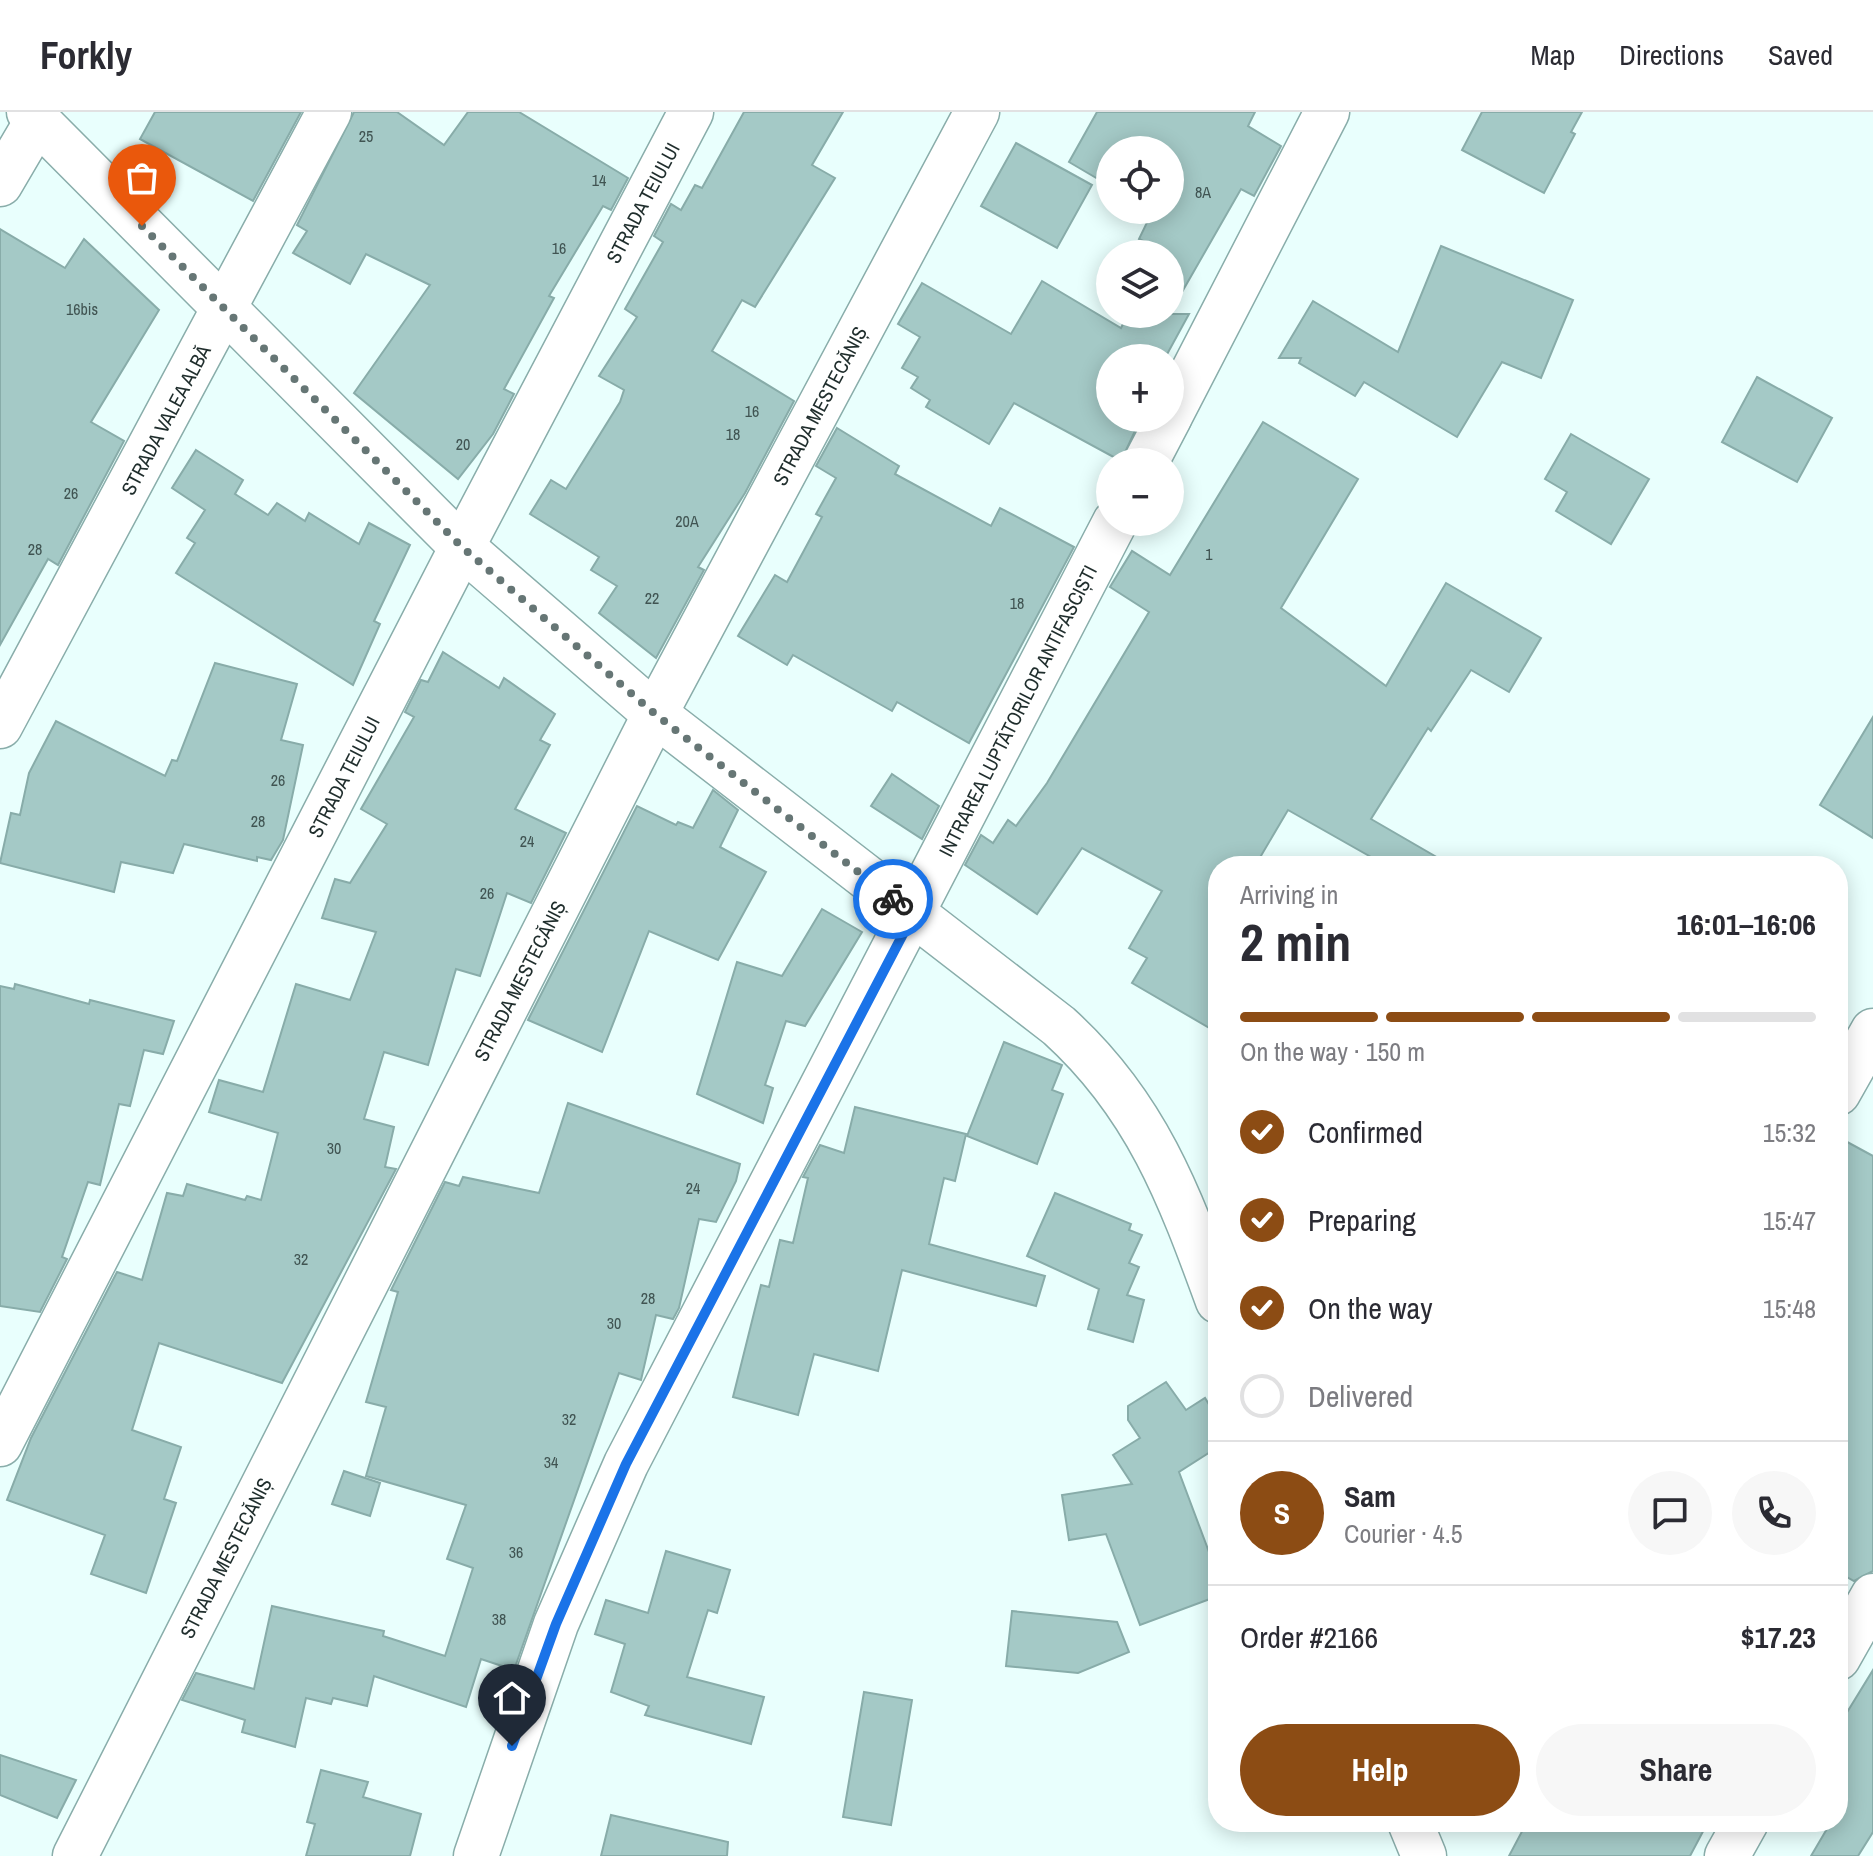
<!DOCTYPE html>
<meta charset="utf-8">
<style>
body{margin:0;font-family:"Archivo Narrow",sans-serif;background:#f7f7f7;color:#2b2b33;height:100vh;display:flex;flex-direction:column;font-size:30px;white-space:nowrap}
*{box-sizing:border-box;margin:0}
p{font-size:26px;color:#7c7c81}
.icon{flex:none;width:44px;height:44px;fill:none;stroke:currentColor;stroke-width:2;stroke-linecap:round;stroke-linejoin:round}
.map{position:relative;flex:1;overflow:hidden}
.side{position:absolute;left:1208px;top:744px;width:640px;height:976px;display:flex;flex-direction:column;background:#fff;border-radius:32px;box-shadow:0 4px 20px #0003}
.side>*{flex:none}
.buttons{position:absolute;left:1096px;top:24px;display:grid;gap:16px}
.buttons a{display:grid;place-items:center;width:88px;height:88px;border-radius:50%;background:#fff;box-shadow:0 4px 20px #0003;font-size:40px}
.pin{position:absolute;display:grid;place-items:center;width:68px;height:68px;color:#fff;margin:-82px -34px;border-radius:50% 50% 50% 0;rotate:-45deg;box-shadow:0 0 8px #0007}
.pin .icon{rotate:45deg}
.courier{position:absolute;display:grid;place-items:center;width:80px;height:80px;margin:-40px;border:6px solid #1a73e8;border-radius:50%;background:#fff;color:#222;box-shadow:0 2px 10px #0007}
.head em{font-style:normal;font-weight:800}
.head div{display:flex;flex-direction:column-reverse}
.head{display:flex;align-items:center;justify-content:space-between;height:136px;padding:0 32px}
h1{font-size:52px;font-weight:800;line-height:60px}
.bar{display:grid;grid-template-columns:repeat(4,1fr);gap:12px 8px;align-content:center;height:96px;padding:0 32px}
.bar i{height:10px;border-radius:6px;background:#e1e1e2}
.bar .current{background:#8c4c14}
.bar p{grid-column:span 4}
.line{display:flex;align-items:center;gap:20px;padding:0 32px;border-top:2px solid #e1e1e2}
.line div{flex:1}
.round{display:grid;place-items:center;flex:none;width:84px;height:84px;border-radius:42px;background:#f7f7f7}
ol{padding:0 32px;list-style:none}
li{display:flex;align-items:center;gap:24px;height:88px}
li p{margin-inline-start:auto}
li .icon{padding:8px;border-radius:50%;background:#8c4c14;color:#fff;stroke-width:4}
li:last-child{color:#7c7c81}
li i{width:44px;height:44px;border:4px solid #e1e1e2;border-radius:50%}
.button{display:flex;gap:16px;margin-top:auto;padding:16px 32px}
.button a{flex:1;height:92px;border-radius:48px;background:#8c4c14;color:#fff;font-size:32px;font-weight:800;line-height:92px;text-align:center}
.button a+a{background:#f7f7f7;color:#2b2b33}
header{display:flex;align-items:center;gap:48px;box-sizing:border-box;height:112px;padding:0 40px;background:#fff;border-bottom:2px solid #e1e1e2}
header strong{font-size:38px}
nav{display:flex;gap:44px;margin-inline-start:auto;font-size:28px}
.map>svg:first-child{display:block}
.building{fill:#a4c9c6;stroke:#88aca9;stroke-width:2}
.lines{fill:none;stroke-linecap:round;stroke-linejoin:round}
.street-casing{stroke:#89adaa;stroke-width:47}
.secondary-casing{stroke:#89adaa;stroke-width:47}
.street{stroke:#fff;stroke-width:44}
.secondary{stroke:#fff;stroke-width:44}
.done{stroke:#667675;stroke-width:8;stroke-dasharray:0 14.4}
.route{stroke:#1a73e8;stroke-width:10}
.labels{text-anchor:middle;stroke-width:6;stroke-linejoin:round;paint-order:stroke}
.number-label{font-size:16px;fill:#405452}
.street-label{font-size:20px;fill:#1f2d2c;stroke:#fff}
</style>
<header>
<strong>Forkly</strong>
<nav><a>Map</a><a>Directions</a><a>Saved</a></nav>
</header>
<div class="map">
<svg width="1873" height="1744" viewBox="0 0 1873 1744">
<rect width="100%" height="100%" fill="#e9fffd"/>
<g class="building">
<polygon points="155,0 301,0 253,89 140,27"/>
<polygon points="354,0 397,0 444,33 468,0 519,0 628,66 611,98 603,94 549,184 554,186 504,277 514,282 493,322 458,367 354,281 430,173 366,142 350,172 293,141 307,119 297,113"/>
<polygon points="744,0 843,0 812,53 835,66 755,195 742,188 712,239 794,289 745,381 698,455 704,458 656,546 599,501 617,474 591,458 599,445 530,402 551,368 566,377 620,290 624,278 599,264 637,205 625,197 663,130 654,124 671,92 681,98 695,73 702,76"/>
<polygon points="1097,0 1255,0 1248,14 1281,34 1254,84 1241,77 1170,201 1170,142 1139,127 1153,98 1170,98 1170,38 1110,38 1110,74 1069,50"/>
<polygon points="1482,0 1582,0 1571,20 1575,22 1544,81 1462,38"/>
<polygon points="1016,31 1092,73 1057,136 981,94"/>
<polygon points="0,117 65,156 84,127 159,198 91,310 124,329 58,453 48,447 0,533"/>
<polygon points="1441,134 1573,188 1541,266 1502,250 1457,325 1364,270 1355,284 1299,251 1301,246 1279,246 1313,189 1398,240"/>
<polygon points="1042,169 1121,216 1128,202 1189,202 1165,246 1110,246 1110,306 1141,306 1121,349 1014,291 989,332 926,295 930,288 911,276 918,265 902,256 920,225 898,212 922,171 1011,222"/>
<polygon points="1757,265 1832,306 1797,370 1722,330"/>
<polygon points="1263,310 1358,367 1281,496 1386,574 1446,471 1541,526 1509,580 1471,558 1431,619 1428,616 1371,707 1452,754 1387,754 1288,698 1255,754 1218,754 1218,921 1132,871 1147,846 1129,836 1162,779 1082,736 1037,802 965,753 981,723 993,731 1008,708 1016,714 1047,671 1149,500 1110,475 1132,439 1170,463"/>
<polygon points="837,316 899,354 895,362 991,414 1000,396 1074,435 969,631 897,590 892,599 793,543 787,553 738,524 775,463 787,470 822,405 816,402 836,366 816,354"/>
<polygon points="1571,322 1649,367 1611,432 1556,399 1567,380 1545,367"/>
<polygon points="196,338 243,368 235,382 268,403 277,391 305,409 309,401 359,432 369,411 410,433 374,509 380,512 353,573 176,461 195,431 187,426 205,398 172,376"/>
<polygon points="443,540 499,576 504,566 555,602 540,628 550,633 515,697 566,721 531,791 507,781 480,864 456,857 428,953 384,940 364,1007 394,1015 385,1055 396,1057 282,1271 159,1231 132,1318 181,1335 164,1387 176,1391 146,1481 91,1462 105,1423 7,1388 31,1326 117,1160 142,1168 167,1081 183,1084 187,1072 245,1088 247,1084 261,1088 278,1021 209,1000 219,968 263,980 296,872 350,888 376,820 322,806 335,767 350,771 387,712 361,697 414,605 405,600 421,568 428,570"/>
<polygon points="215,551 297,572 281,628 303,633 283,728 271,748 257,745 257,749 184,732 173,761 121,750 114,780 0,751 11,701 20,703 29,661 56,609 165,664 172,648 177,649"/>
<polygon points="1873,605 1873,726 1820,693"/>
<polygon points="892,662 939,694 922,727 871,694"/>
<polygon points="713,678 738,698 720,735 766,760 718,848 649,819 602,940 528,908 637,694 676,713 678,710 693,716"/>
<polygon points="822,797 862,820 805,914 786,909 765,973 773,976 763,1011 697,982 737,850 782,864"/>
<polygon points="15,872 89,892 90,888 174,909 163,942 144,938 130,994 119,992 100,1073 88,1070 62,1145 67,1147 40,1200 0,1194 0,874 14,877"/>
<polygon points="1004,930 1062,953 1052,978 1063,982 1037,1052 967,1024"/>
<polygon points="568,991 740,1052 736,1069 716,1110 699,1107 679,1196 673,1207 656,1203 641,1268 619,1261 514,1558 481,1547 466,1595 374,1564 367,1594 333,1586 331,1592 306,1586 295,1635 242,1620 245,1608 182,1588 196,1561 254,1577 272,1494 384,1519 383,1524 445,1544 473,1456 447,1447 466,1393 366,1364 386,1295 366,1290 398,1180 391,1178 445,1070 459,1074 463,1065 539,1081"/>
<polygon points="855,995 966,1022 955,1069 944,1066 929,1132 1045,1164 1036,1194 902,1158 878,1259 814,1242 798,1303 733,1285 761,1173 769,1175 780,1128 793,1131 808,1066 803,1065 820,1033 844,1041"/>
<polygon points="1838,1025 1873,1044 1873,1459 1854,1469 1838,1460"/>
<polygon points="1055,1081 1131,1112 1129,1118 1142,1123 1129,1151 1139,1155 1127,1183 1144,1188 1133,1230 1088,1217 1099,1177 1027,1144"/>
<polygon points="1166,1270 1186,1298 1205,1286 1218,1307 1218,1335 1179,1360 1218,1464 1218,1484 1140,1513 1106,1422 1069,1428 1062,1383 1132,1372 1113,1343 1140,1326 1128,1308 1128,1294"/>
<polygon points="344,1359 380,1371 370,1404 332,1392"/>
<polygon points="666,1439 730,1458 717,1501 708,1498 687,1565 764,1585 751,1632 645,1603 649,1594 611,1580 625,1532 595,1522 606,1488 648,1501"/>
<polygon points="1012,1499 1117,1510 1129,1540 1078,1561 1006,1554"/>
<polygon points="1873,1558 1873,1720 1858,1744 1811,1744 1831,1710 1838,1710 1838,1615"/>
<polygon points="864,1580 912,1588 891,1713 843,1705"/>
<polygon points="0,1643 76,1668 57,1706 0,1683"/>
<polygon points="321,1658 368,1670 363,1685 421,1702 410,1744 306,1744 315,1712 307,1710"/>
<polygon points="611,1703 728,1730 727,1744 601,1744"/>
<polygon points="1527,1710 1708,1710 1690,1744 1509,1744"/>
</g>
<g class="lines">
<g class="street-casing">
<g id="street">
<polyline points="0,72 37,9"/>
<polyline points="1170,304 1327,0"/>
<polyline points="1146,350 1169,306"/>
<polyline points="0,614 329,0"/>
<polyline points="1838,981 1873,919"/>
<polyline points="0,1332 462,435 691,0"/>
<polyline points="1838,1546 1873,1484"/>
<polyline points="75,1744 655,602 977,0"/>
<polyline points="476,1744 556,1512 626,1352 1115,410"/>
<polyline points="1727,1744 1746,1710"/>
</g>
</g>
<g class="secondary-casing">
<g id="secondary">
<path d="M29 0 462 435 655 602 1059 914C1146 993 1179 1082 1218 1189"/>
<polyline points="1410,1710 1424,1744"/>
</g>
</g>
<use href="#street" class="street"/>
<use href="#secondary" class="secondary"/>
</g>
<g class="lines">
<polyline class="done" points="142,114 462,435 655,602 893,787"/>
<polyline class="route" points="512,1634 556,1512 626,1352 913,803 893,787"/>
</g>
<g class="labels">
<g class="number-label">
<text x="366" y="30">25</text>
<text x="599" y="74">14</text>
<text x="1203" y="86">8A</text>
<text x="559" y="142">16</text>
<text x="82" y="203">16bis</text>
<text x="752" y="305">16</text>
<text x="733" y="328">18</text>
<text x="463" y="338">20</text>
<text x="71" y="387">26</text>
<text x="687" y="415">20A</text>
<text x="35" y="443">28</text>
<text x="1209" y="448">1</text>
<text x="652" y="492">22</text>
<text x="1017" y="497">18</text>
<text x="278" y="674">26</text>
<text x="258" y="715">28</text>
<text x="527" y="735">24</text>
<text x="487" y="787">26</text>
<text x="334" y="1042">30</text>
<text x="693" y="1082">24</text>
<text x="301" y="1153">32</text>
<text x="648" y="1192">28</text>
<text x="614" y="1217">30</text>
<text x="569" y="1313">32</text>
<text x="551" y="1356">34</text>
<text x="516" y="1446">36</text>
<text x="499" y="1513">38</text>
</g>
<g class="street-label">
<text transform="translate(643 91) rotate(-62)" y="7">STRADA TEIULUI</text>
<text transform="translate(820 294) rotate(-62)" y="7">STRADA MESTECĂNIȘ</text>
<text transform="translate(166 308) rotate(-62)" y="7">STRADA VALEA ALBĂ</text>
<text transform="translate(1018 599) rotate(-63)" y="7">INTRAREA LUPTĂTORILOR ANTIFASCIȘTI</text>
<text transform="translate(344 665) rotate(-63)" y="7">STRADA TEIULUI</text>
<text transform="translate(520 869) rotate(-63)" y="7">STRADA MESTECĂNIȘ</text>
<text transform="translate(226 1446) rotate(-63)" y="7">STRADA MESTECĂNIȘ</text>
</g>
</g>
</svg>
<div class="buttons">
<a><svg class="icon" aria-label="locate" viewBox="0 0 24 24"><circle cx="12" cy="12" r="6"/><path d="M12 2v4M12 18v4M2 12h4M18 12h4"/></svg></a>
<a><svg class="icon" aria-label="layers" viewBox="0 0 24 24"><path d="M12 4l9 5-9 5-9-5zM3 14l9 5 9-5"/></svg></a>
<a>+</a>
<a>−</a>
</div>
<div class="pin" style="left:142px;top:114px;background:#ea580c"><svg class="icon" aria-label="bag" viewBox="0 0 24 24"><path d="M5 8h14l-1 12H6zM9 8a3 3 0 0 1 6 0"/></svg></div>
<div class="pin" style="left:512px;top:1634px;background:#1f2937"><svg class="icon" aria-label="home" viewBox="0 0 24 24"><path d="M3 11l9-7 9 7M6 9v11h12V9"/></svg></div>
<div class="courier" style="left:893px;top:787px"><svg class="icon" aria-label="bike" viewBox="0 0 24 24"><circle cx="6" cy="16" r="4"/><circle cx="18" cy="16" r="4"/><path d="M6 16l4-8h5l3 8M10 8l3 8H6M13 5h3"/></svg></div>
<section class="side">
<div class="head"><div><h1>2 min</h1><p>Arriving in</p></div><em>16:01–16:06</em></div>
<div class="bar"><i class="current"></i><i class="current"></i><i class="current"></i><i></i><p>On the way · 150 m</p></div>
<ol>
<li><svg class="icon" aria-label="check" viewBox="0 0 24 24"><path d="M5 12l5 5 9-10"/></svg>Confirmed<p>15:32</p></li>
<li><svg class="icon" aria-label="check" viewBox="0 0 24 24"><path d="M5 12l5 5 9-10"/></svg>Preparing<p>15:47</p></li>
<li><svg class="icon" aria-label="check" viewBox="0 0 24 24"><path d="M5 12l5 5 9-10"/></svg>On the way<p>15:48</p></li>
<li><i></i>Delivered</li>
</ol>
<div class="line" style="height:144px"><b class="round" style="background:#8c4c14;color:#fff">S</b><div><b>Sam</b><p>Courier · 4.5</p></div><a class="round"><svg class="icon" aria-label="chat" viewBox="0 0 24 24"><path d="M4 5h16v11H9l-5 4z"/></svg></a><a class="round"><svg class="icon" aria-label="phone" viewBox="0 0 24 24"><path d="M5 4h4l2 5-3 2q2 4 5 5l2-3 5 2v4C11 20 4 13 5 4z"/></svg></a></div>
<div class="line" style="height:104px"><div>Order #2166</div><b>$17.23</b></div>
<div class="button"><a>Help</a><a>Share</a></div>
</section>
</div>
